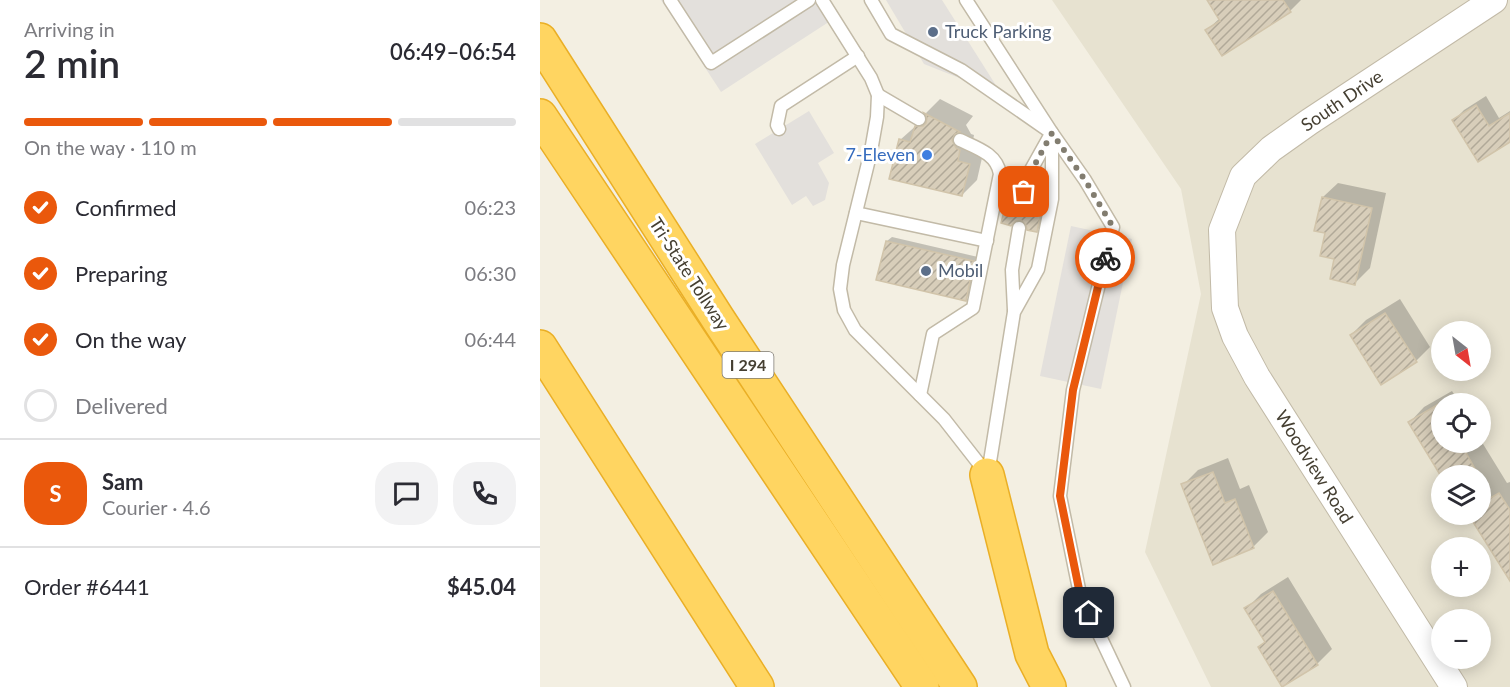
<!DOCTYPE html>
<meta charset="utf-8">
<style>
body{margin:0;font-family:Lato,sans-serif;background:#f2f2f3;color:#2b2b33;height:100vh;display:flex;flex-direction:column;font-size:22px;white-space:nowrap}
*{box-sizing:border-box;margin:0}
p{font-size:20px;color:#7c7c81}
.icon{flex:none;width:33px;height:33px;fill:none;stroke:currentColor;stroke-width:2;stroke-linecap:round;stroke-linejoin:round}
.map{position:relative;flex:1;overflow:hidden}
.drawer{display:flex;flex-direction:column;background:#fff;width:540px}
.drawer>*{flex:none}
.needle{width:39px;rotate:149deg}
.buttons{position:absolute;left:891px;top:321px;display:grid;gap:12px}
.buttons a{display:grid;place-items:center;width:60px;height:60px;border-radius:50%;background:#fff;box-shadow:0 3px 15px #0003;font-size:30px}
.pin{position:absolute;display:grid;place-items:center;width:51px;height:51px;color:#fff;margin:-26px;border-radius:12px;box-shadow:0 3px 9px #0006}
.courier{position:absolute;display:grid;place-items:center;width:60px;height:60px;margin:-30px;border:4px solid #ea580c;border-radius:50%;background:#fff;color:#222;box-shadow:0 2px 8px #0007}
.head em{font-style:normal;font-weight:600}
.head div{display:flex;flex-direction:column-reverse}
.head{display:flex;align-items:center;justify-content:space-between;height:102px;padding:0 24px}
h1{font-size:39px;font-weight:600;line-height:45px}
.bar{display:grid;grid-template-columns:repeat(4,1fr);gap:9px 6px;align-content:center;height:72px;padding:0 24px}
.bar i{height:8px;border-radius:4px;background:#e1e1e2}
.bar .active{background:#ea580c}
.bar p{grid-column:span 4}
.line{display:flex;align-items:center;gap:15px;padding:0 24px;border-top:2px solid #e1e1e2}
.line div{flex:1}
.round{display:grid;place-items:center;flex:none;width:63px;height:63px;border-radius:24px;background:#f2f2f3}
ol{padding:0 24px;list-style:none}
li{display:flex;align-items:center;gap:18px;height:66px}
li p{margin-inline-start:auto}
li .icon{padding:6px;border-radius:50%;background:#ea580c;color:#fff;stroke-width:4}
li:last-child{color:#7c7c81}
li i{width:33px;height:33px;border:3px solid #e1e1e2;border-radius:50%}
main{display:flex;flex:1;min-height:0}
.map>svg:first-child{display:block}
.residential{fill:#e7e2d0;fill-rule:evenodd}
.parking{fill:#e3e0dc}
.shadow{fill:#0003}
.building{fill:url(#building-hatch);stroke:#d1c4aa;stroke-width:1.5}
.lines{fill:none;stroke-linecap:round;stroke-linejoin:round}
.lane-casing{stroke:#c2baa7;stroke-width:15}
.street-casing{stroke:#c2baa7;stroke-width:28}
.highway-casing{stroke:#eaaf26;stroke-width:36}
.lane{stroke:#fff;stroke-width:12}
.street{stroke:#fff;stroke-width:26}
.highway{stroke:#ffd561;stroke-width:33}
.done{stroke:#827d70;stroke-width:6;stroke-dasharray:0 10.8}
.route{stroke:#ea580c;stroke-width:8}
.service-dot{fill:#5c6f8a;stroke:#fff;stroke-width:2}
.shop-dot{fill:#3f7fe0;stroke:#fff;stroke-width:2}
.labels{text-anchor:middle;stroke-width:6;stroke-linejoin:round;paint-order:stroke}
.shield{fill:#fff;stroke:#7d7970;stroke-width:1.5}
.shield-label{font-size:16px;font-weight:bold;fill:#453f32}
.service-label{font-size:18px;fill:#4e5e75;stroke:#fff;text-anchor:start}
.street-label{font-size:18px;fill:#453f32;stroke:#fff}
.shop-label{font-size:18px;fill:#366cbe;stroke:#fff;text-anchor:end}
</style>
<main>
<section class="drawer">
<div class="head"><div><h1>2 min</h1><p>Arriving in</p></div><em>06:49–06:54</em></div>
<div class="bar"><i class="active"></i><i class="active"></i><i class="active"></i><i></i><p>On the way · 110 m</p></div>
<ol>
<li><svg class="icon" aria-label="check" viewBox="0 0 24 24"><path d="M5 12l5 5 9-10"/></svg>Confirmed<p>06:23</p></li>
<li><svg class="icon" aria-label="check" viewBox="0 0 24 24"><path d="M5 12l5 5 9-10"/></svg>Preparing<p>06:30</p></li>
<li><svg class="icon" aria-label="check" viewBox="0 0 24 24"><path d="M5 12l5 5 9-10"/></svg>On the way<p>06:44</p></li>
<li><i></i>Delivered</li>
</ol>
<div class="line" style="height:108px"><b class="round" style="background:#ea580c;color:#fff">S</b><div><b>Sam</b><p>Courier · 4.6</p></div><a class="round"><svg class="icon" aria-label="chat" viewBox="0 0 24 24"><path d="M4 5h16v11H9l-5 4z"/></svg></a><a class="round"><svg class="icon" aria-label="phone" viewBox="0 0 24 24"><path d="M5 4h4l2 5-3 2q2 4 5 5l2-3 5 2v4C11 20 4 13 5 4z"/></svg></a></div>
<div class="line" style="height:78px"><div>Order #6441</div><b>$45.04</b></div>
</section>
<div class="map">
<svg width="970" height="687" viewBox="0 0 970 687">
<defs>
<pattern id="building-hatch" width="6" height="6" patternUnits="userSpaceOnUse" patternTransform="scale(1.5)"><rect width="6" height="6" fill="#d8ceba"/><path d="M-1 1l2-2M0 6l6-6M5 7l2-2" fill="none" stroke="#b1a998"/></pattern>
</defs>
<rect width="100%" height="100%" fill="#f3efe2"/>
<path class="residential" d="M512 0H970V687H671L605 552 661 294 641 189ZM902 332H940V370H902ZM902 404H940V442H902ZM902 476H940V514H902ZM902 548H940V586H902ZM902 620H940V658H902Z"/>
<g class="parking">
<polygon points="121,0 288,0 298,16 181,92"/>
<polygon points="346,0 402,0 462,95 384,64"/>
<polygon points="269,111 294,153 278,163 289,183 285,200 273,206 266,196 252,205 215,144"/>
<polygon points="531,226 592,239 561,389 500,376"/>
</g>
<g class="shadow">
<polygon points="671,0 761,0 750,11 667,30 680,18"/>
<polygon points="946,96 959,118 970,111 970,141 914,120 924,110"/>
<polygon points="400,99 433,116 426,125 431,134 434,135 432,146 444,149 437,180 422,195 360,140 387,116 386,113"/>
<polygon points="798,183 846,193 830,268 815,283 796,258 787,232 783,197"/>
<polygon points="472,199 478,201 485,211 491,210 496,205 505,207 501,226 497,230 467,204"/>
<polygon points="352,237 438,257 431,293 426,298 347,241"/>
<polygon points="860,299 890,347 876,361 811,335 826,320"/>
<polygon points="912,391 920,404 902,404 902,442 940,442 940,439 967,483 970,482 970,578 940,514 940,476 902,476 870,422 884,407"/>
<polygon points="688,458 700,489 709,485 728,532 713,547 643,485 658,470"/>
<polygon points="748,577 792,649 777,664 719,647 726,641 706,609 721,594"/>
</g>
<g class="building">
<polygon points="667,0 743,0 751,12 682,56 665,30 680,21"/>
<polygon points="936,105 949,126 970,113 970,142 938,162 912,120"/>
<polygon points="384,113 420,132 415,134 412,140 416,148 420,150 418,161 430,164 422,196 349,179 359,139 370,142 375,126 383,126 386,123 387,118"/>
<polygon points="782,197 832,208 815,285 790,279 794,259 780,256 785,233 774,231"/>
<polygon points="466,203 474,205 475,210 480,215 485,214 490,209 501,212 497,232 487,230 486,225 481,220 476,221 471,226 461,223"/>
<polygon points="346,241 434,261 426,301 336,280"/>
<polygon points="845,313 877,362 841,385 810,335"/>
<polygon points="902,402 902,442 920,442 939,476 903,476 902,473 902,478 868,422"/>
<polygon points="673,472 685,503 695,499 714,548 673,565 641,484"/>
<polygon points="959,493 970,510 970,581 928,514 940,514 940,504"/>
<polygon points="733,591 778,665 742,687 718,647 725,642 704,608"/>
</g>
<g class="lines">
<g class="lane-casing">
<g id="lane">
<polyline points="130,0 171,63 269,0"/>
<polyline points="282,0 331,78 338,95 337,117 331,151 303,265 300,289 304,310 315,330 404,419 447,474"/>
<polyline points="331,0 351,34 421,70 512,133 545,180 573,227 533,390 520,496 540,594 584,687"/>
<polyline points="426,0 512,133 512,199 498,269 474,312 448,474"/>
<polyline points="338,95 379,119"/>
<polyline points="239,129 237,125 241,106 318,56"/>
<polyline points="482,207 487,177 511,134"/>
<polyline points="316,213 447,241"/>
<polyline points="474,310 472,270 479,228"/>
<path d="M380 395 393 334 433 308 460 174C457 154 437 148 420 140"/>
</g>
</g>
<g class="street-casing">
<polyline id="street" points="914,687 717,377 695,336 685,308 682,230 703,176 731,149 769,122 954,0"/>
</g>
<g class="highway-casing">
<g id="highway">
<polyline points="0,40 178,319 420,687"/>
<polyline points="0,116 382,687"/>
<polyline points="0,347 217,687"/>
<polyline points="447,475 492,654 509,687"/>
</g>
</g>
<use href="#lane" class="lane"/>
<use href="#street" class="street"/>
<use href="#highway" class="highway"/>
</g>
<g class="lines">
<polyline class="done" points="484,192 488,177 512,133 545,180 573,227 565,258"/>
<polyline class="route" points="549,613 540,594 520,496 533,390 565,258"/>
</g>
<g class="service-dot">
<circle cx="393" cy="32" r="6"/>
<circle cx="386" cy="271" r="6"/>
</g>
<circle class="shop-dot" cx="387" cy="155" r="6"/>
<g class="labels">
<rect class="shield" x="182.5" y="352" width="51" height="26" rx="4.5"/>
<g class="shield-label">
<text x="208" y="371">I 294</text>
</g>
<g class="service-label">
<text x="405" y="38">Truck Parking</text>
<text x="398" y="277">Mobil</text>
</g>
<g class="street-label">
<text transform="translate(802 101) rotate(-34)" y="6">South Drive</text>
<text transform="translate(149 274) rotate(57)" y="6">Tri-State Tollway</text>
<text transform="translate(774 467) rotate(58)" y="6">Woodview Road</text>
</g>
<g class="shop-label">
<text x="375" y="161">7-Eleven</text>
</g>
</g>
</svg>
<div class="buttons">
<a><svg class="needle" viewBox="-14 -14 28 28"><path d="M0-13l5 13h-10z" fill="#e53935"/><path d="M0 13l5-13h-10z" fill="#7c7c81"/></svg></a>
<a><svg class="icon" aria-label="locate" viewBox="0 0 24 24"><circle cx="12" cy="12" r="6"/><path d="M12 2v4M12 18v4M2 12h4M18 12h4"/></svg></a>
<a><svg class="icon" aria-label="layers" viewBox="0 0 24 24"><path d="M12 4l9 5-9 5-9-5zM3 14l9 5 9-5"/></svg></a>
<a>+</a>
<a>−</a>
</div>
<div class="pin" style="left:484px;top:192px;background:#ea580c"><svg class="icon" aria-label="bag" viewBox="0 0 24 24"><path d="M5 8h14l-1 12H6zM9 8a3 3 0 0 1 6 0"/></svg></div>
<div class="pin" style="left:549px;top:613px;background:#1f2937"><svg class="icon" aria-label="home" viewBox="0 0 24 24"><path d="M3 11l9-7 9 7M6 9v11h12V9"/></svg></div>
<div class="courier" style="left:565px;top:258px"><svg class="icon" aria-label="bike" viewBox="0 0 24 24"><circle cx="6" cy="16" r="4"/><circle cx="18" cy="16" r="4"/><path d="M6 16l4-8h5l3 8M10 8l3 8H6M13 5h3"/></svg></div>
</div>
</main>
